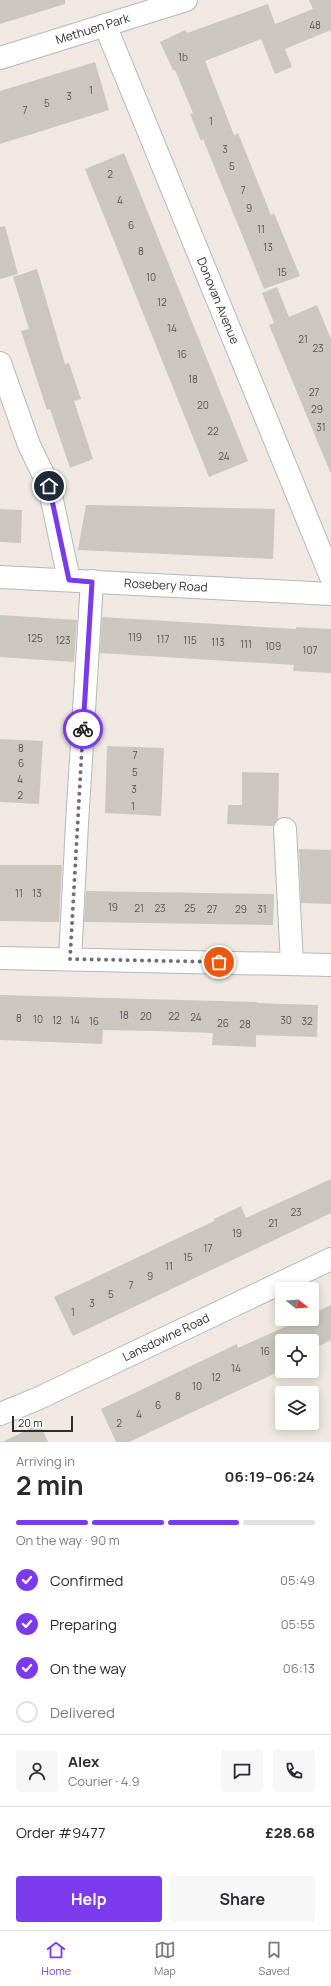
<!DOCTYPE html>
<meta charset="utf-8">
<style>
body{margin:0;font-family:Manrope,sans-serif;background:#f7f7f7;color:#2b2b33;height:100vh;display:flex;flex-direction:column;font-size:15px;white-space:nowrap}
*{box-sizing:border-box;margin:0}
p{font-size:13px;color:#7c7c81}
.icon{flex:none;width:22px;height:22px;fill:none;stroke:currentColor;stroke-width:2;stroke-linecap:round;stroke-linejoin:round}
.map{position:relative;height:1442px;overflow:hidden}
.sheet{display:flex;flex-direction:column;background:#fff;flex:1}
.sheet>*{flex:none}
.needle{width:26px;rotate:107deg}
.controls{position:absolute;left:275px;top:1282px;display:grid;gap:8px}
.controls a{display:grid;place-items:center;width:44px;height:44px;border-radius:4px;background:#fff;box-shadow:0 2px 10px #0003;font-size:20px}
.scale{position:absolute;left:12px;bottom:10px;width:61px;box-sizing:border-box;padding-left:4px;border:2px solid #2e2e2e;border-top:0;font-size:11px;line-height:14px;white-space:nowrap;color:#2e2e2e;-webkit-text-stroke:3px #fff;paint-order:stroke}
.pin{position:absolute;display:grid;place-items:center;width:34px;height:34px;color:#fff;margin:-17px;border:2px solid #fff;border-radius:50%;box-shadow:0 1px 4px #0007}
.courier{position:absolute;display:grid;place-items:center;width:40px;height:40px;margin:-20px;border:3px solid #7c3aed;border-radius:50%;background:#fff;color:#222;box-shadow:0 1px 5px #0007}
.summary em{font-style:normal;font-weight:700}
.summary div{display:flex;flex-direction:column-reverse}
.summary{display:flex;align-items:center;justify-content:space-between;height:68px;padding:0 16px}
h1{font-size:26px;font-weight:700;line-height:30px}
.bar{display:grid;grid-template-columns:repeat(4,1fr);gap:6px 4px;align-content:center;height:48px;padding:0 16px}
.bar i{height:5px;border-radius:3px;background:#e1e1e2}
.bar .on{background:#7c3aed}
.bar p{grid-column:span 4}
.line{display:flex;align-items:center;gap:10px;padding:0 16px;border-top:1px solid #e1e1e2}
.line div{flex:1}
.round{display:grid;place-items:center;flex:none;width:42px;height:42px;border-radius:4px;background:#f7f7f7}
ol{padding:0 16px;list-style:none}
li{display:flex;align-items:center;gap:12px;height:44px}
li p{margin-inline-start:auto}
li .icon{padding:4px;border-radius:50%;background:#7c3aed;color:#fff;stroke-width:4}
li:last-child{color:#7c7c81}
li i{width:22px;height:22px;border:2px solid #e1e1e2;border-radius:50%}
.button{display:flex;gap:8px;margin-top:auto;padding:8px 16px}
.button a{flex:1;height:46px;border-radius:4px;background:#7c3aed;color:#fff;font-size:16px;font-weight:700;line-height:46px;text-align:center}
.button a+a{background:#f7f7f7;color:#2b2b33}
.tabs{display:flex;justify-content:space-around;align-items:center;height:56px;border-top:1px solid #e1e1e2;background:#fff;font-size:11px;color:#7c7c81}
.tabs a{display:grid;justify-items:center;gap:2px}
.tabs .on{color:#7c3aed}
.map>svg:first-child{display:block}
.building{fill:#cbc7bf}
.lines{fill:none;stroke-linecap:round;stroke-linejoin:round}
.minor-casing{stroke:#b4b7c1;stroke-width:24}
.minor{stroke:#fff;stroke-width:22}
.done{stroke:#726f6d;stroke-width:4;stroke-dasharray:0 7.2}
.route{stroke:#7c3aed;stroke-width:5}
.labels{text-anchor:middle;stroke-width:4;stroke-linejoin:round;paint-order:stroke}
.number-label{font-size:10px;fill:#555452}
.street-label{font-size:12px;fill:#2e2e2e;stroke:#fff}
</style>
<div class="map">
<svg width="331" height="1442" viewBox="0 0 331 1442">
<rect width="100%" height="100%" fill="#efe9e1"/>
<g class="building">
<polygon points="0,0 65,0 65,4 0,24"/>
<polygon points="309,0 331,0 331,30 285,49 292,67 275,74 261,39 205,61 234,135 238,133 271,215 274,213 300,276 264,289 203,139 201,141 190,114 193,113 175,70 173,70 160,42 185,30 187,33 268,4 275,24 313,9"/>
<polygon points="95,62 109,110 0,144 0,91"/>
<polygon points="124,153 248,461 209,477 85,169"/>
<polygon points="5,226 18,274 0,279 0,227"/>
<polygon points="37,269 65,364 69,363 81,399 74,401 93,459 70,468 50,409 47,410 21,331 29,329 13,277"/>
<polygon points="277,287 289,317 317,305 331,339 331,474 269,325 274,323 262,293"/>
<polygon points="86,505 275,509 273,559 78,550"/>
<polygon points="0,509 22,510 21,543 0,542"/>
<polygon points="0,615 77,620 74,662 0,657"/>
<polygon points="102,617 296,629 296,627 331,629 331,673 293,671 294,665 100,653"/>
<polygon points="0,739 43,741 39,804 0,802"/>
<polygon points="107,746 164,748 161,816 105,813"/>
<polygon points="242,772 279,773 278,819 273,826 227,824 228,805 242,805"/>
<polygon points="299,849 331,850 331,904 301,903"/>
<polygon points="0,865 62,865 59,922 0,921"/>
<polygon points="86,891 274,894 273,925 84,922"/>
<polygon points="0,995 257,1002 257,1003 318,1005 317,1037 256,1035 256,1047 212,1045 213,1033 156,1031 103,1030 102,1044 0,1040"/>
<polygon points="331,1179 331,1213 73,1336 54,1297 214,1221 214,1219 241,1206 246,1218"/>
<polygon points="331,1305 331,1340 313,1349 312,1341 282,1341 282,1370 129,1442 116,1442 101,1409 237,1344 238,1348 302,1319 312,1319 312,1314"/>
<polygon points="40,1424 48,1442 2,1442"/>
</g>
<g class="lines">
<g class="minor-casing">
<g id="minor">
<path id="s1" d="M105 25 331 577"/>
<path id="s2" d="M0 58 186 0"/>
<polyline points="0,363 29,445 49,486 69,580"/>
<path id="s3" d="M0 577 331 594"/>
<polyline points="285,829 292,964"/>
<polyline points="0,958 331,965"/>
<polyline points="70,959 77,824 92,581"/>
<path id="s4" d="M0 1414 37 1399 331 1259"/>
</g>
</g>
<use href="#minor" class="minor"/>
</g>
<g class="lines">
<polyline class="done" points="83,729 70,959 219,962"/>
<polyline class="route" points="49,486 69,580 92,582 83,729"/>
</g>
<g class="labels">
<g class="number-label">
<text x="315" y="29">48</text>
<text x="183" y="61">1b</text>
<text x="91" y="94">1</text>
<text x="69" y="100">3</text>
<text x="47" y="107">5</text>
<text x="25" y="114">7</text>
<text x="211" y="125">1</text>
<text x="225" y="153">3</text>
<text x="232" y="170">5</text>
<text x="110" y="178">2</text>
<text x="243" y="194">7</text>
<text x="120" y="204">4</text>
<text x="249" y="212">9</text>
<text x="131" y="229">6</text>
<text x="261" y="233">11</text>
<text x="268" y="251">13</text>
<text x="141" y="255">8</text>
<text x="282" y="276">15</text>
<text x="151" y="281">10</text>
<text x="162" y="306">12</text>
<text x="172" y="332">14</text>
<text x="303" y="343">21</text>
<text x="318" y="352">23</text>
<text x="182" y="358">16</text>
<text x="193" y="383">18</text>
<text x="314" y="396">27</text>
<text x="203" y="409">20</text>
<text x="317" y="413">29</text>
<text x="321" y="431">31</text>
<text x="213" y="435">22</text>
<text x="224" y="460">24</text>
<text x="135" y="641">119</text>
<text x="35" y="642">125</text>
<text x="163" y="643">117</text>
<text x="63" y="644">123</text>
<text x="190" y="644">115</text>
<text x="218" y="646">113</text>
<text x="246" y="648">111</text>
<text x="273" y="650">109</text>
<text x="310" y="654">107</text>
<text x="21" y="752">8</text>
<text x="135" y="759">7</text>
<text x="21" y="767">6</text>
<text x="135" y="776">5</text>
<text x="20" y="783">4</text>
<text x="134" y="793">3</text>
<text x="20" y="799">2</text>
<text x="133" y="810">1</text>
<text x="19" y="897">11</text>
<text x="37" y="897">13</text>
<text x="113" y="911">19</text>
<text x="139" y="912">21</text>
<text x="160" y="912">23</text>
<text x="190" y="912">25</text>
<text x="212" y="913">27</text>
<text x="241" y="913">29</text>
<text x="262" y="913">31</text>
<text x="124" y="1019">18</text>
<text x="146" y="1020">20</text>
<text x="174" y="1020">22</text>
<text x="196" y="1021">24</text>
<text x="19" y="1022">8</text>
<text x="38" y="1023">10</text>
<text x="57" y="1024">12</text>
<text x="75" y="1024">14</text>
<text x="286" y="1024">30</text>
<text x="94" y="1025">16</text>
<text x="307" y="1025">32</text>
<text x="223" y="1027">26</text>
<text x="245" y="1028">28</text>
<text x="296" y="1216">23</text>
<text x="273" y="1227">21</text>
<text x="237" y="1237">19</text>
<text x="208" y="1252">17</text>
<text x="188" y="1261">15</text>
<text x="169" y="1270">11</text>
<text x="150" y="1280">9</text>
<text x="131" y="1289">7</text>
<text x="111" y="1298">5</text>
<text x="92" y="1307">3</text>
<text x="73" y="1316">1</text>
<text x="265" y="1355">16</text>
<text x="236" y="1372">14</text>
<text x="216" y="1381">12</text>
<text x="197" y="1390">10</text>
<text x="178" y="1400">8</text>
<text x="158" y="1409">6</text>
<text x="139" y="1418">4</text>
<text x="119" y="1427">2</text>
</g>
<g class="street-label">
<text dy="4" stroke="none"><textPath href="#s2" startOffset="97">Methuen Park</textPath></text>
<text dy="4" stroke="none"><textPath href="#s1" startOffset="298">Donovan Avenue</textPath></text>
<text dy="4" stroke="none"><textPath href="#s3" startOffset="166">Rosebery Road</textPath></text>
<text dy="4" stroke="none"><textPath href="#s4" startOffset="183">Lansdowne Road</textPath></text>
</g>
</g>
</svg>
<div class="controls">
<a><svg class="needle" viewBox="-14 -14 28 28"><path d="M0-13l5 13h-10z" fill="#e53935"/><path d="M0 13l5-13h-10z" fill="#7c7c81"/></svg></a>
<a><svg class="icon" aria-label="locate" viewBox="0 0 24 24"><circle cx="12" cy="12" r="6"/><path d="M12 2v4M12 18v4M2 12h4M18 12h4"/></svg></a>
<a><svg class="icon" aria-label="layers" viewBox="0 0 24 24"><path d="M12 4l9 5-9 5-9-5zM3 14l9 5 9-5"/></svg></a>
</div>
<div class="scale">20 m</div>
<div class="pin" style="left:219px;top:962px;background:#ea580c"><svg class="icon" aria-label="bag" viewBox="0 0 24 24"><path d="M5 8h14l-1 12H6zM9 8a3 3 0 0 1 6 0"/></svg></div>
<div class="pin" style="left:49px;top:486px;background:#1f2937"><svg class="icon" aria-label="home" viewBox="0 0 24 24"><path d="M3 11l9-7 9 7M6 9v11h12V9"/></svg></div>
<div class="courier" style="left:83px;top:729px"><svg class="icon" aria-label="bike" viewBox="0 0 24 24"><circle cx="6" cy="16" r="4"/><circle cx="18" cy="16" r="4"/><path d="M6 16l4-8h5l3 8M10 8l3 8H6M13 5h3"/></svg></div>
</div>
<section class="sheet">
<div class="summary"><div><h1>2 min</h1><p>Arriving in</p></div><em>06:19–06:24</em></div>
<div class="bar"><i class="on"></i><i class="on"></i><i class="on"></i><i></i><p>On the way · 90 m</p></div>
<ol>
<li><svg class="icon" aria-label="check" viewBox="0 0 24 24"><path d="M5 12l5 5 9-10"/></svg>Confirmed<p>05:49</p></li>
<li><svg class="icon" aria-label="check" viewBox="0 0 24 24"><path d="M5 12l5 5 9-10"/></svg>Preparing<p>05:55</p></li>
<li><svg class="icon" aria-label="check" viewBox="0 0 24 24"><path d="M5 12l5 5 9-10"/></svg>On the way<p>06:13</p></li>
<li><i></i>Delivered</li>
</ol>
<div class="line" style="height:72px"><a class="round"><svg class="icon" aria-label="person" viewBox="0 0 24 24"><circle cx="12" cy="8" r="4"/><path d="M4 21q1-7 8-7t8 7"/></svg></a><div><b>Alex</b><p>Courier · 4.9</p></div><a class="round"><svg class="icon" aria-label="chat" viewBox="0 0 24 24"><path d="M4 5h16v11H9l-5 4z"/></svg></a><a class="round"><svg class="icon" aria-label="phone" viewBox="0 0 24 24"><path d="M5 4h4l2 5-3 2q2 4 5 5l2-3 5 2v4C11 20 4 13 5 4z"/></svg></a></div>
<div class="line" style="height:52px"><div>Order #9477</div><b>£28.68</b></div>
<div class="button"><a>Help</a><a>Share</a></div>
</section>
<nav class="tabs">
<a class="on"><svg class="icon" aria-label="home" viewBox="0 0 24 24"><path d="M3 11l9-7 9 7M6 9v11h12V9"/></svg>Home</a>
<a><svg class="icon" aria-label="map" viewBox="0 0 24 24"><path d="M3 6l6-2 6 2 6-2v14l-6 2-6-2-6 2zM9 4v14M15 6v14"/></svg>Map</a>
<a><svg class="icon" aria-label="saved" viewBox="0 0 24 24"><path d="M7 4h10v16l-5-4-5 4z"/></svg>Saved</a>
</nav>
